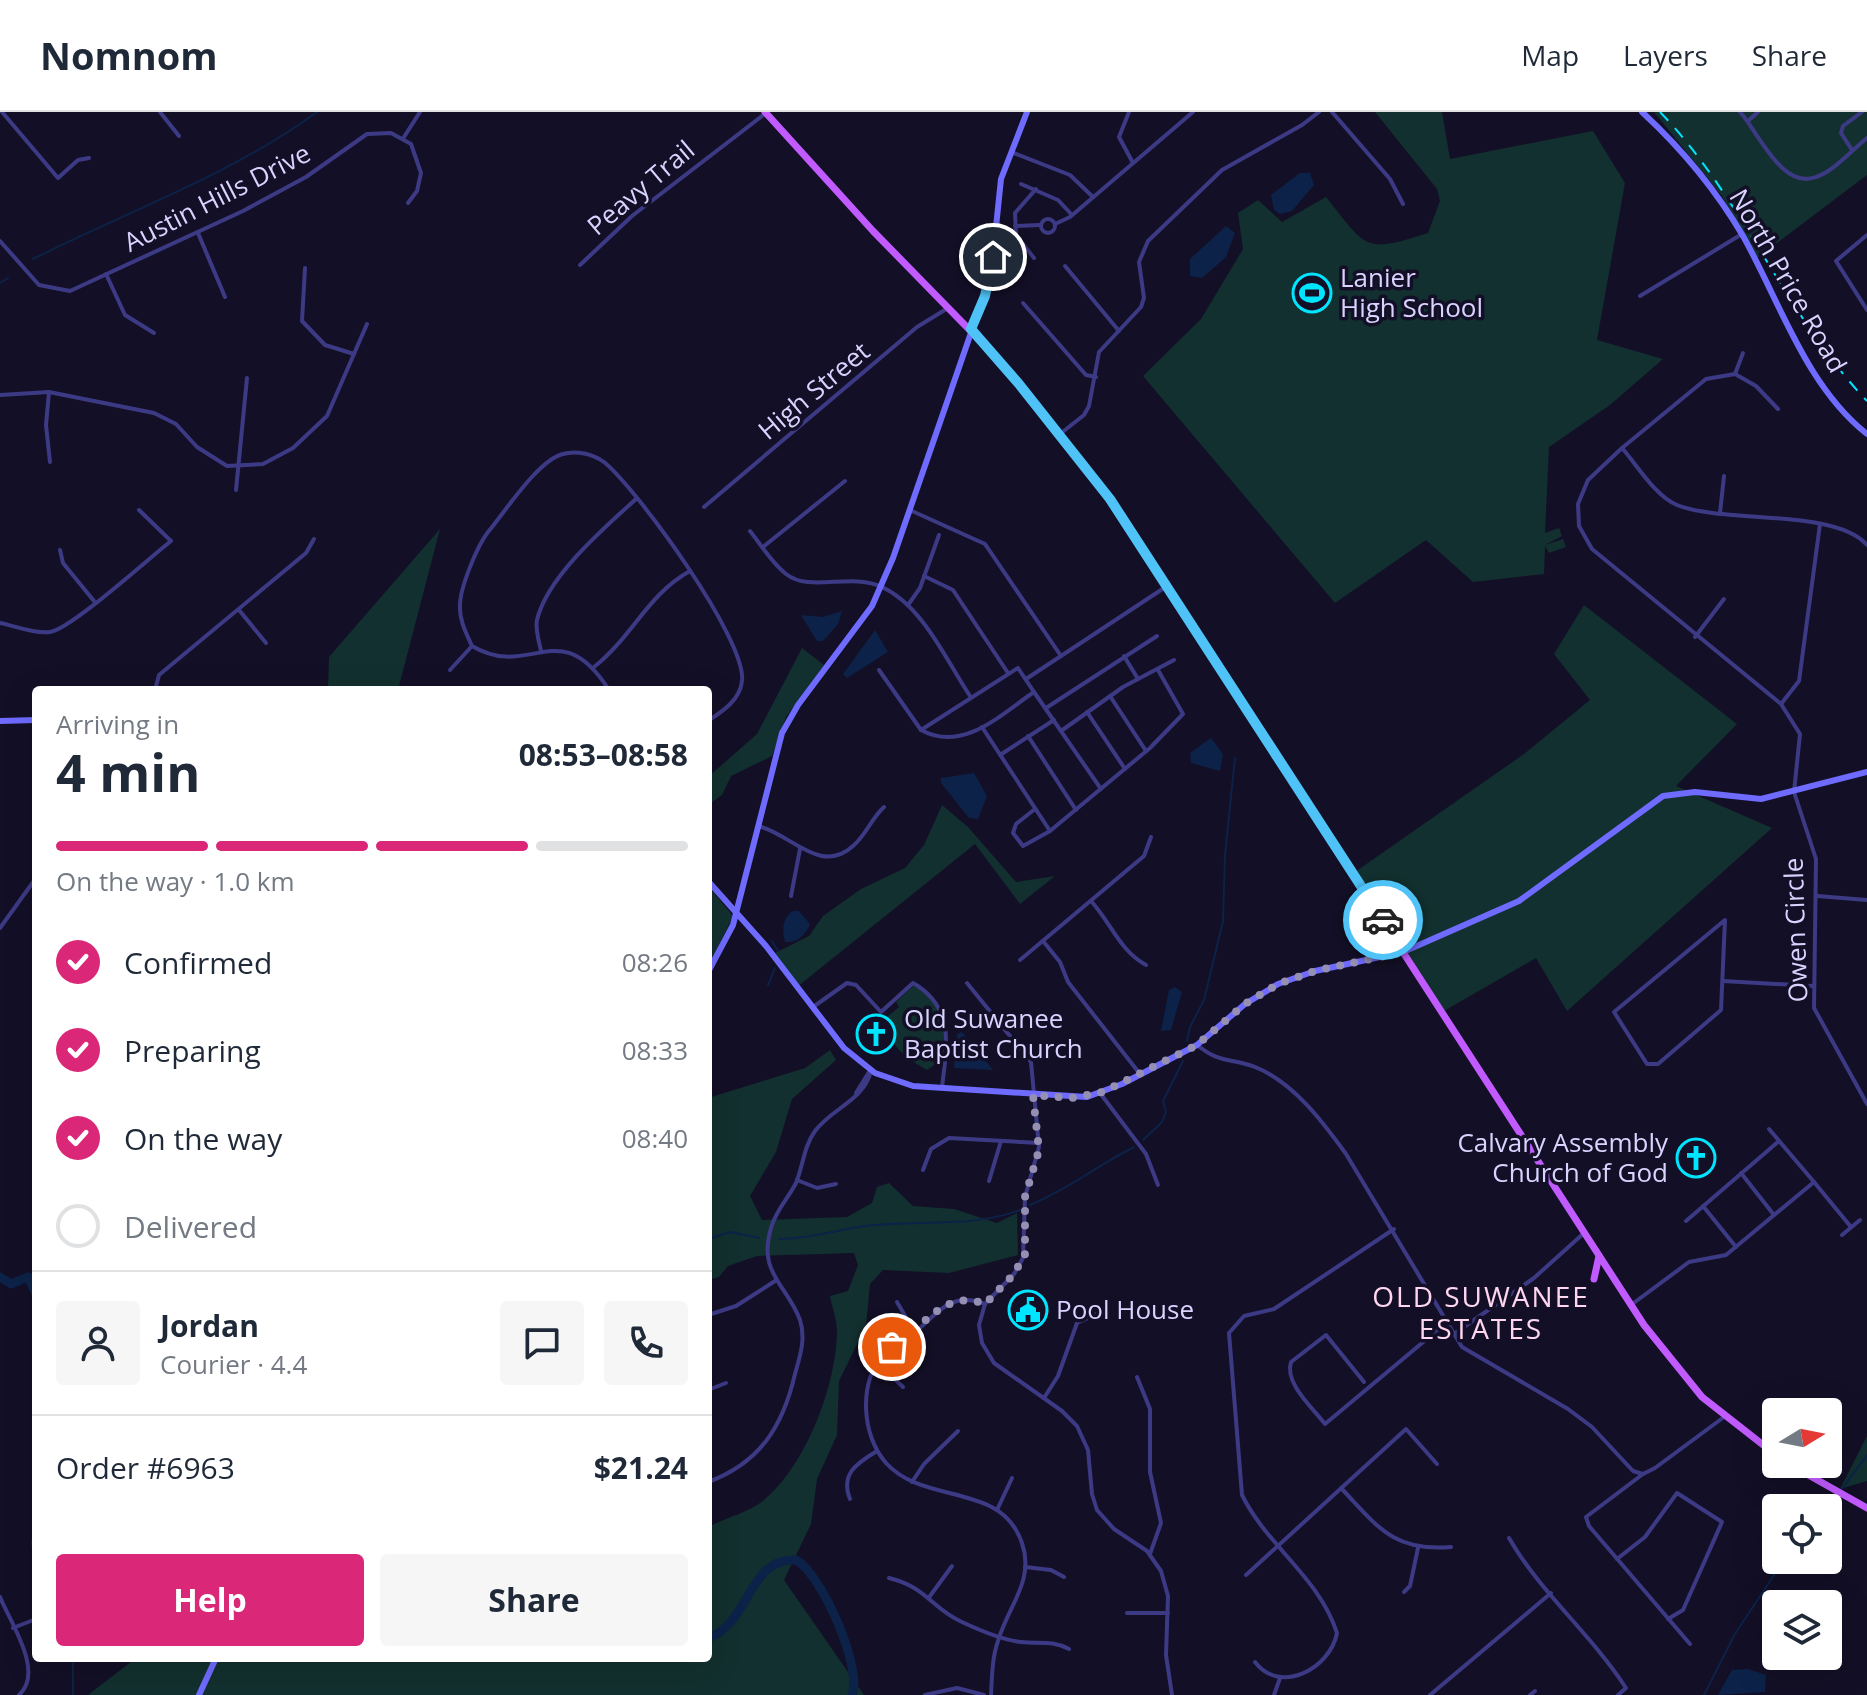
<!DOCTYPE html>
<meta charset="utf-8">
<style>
body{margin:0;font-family:"Open Sans",sans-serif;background:#f6f6f7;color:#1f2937;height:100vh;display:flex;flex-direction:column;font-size:30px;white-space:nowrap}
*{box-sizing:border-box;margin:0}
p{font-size:26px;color:#747a83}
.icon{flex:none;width:44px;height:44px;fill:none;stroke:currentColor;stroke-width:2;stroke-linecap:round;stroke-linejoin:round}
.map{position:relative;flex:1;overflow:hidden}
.drawer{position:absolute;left:32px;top:574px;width:680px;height:976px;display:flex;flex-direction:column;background:#fff;border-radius:8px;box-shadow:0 8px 32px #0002}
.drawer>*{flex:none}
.needle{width:52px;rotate:80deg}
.tools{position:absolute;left:1762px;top:1286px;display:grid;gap:16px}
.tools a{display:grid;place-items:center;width:80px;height:80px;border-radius:8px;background:#fff;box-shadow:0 8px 32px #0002;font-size:40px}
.pin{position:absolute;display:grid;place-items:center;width:68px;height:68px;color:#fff;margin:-34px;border:4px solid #fff;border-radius:50%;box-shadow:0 2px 8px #0007}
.courier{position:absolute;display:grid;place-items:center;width:80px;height:80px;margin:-40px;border:6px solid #4fc3f7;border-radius:50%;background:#fff;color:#222;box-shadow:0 2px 10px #0007}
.summary em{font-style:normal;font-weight:700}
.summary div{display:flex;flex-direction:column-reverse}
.summary{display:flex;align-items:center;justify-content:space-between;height:136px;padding:0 24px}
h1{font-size:52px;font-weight:700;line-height:60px}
.bar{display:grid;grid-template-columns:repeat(4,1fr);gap:12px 8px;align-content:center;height:96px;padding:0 24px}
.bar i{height:10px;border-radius:6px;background:#e0e1e3}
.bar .on{background:#db2777}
.bar p{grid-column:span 4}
.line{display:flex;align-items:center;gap:20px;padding:0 24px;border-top:2px solid #e0e1e3}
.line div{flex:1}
.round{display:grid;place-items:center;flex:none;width:84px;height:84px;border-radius:8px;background:#f6f6f7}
ol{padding:0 24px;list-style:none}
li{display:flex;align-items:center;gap:24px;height:88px}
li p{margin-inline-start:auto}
li .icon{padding:8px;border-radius:50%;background:#db2777;color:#fff;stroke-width:4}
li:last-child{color:#747a83}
li i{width:44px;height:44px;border:4px solid #e0e1e3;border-radius:50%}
.action{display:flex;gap:16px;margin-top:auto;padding:16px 24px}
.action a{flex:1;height:92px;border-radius:8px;background:#db2777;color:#fff;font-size:32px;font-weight:700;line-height:92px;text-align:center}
.action a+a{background:#f6f6f7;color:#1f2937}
header{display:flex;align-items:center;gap:48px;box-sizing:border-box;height:112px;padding:0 40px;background:#fff;border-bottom:2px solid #e0e1e3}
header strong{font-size:38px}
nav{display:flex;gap:44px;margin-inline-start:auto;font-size:28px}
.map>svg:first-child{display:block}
.green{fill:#12302f}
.water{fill:#0c2248}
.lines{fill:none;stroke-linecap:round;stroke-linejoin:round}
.stream{stroke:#0c2248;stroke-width:2}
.river{stroke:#0c2248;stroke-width:9}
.street{stroke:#3d3a85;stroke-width:4}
.secondary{stroke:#6f6bff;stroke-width:6}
.primary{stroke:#c25bff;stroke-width:7}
.rail{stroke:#00e5ff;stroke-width:2;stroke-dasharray:12 10;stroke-linecap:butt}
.done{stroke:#948fb3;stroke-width:8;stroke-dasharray:0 14.4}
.route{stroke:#4fc3f7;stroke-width:10}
.labels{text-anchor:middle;stroke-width:7;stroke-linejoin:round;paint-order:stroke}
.street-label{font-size:26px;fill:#d9d4ff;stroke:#130f26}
.poi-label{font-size:26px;fill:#d9d4ff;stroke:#130f26;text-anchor:start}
.neighbourhood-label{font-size:28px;letter-spacing:2px;fill:#ffd6f0;stroke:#130f26}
</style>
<header>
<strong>Nomnom</strong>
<nav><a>Map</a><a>Layers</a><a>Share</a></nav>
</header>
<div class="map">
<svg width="1867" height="1583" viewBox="0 0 1867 1583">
<rect width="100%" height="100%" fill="#130f26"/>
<g class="green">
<path d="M1375 0H1442L1450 47 1593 19 1625 71 1597 228 1663 247 1610 293 1549 335 1545 421 1559 416 1562 424 1545 433 1563 427 1566 435 1549 441 1545 434 1544 462 1473 470 1426 428 1335 491 1143 264 1201 207 1243 137 1238 101 1258 88 1282 110 1326 85C1367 136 1363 142 1428 121L1440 89 1437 77Z"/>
<polygon points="1654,0 1867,0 1867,63 1756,147 1722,84"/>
<polygon points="440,417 398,578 328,578 329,545"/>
<polygon points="1584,493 1737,612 1676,674 1772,716 1567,899 1536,846 1444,899 1355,760 1524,642 1590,588 1554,542"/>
<polygon points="802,536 824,553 786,605 772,644 731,664 722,683 708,693 708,665 757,622"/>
<polygon points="942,693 968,715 1016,770 1055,764 1020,792 975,732 797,875 771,843 809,824 823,804 861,777 905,756 924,733"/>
<polygon points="708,774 733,804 708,855"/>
<path d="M913 874C944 884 946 919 943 947L927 958C906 946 884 930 884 903L887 905 899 895 896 890Z"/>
<path d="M830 938 836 948 792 987 776 1040 750 1084 762 1108 847 1105 872 1091 877 1075 889 1071 913 1094 954 1097 997 1111 1017 1101 1018 1143 949 1161 883 1158 870 1172 866 1214 839 1269 837 1323 817 1367 811 1412 784 1468 864 1583H88L136 1546H708V1415C725 1406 750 1400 764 1388 806 1353 836 1274 837 1220 837 1208 832 1195 830 1184L848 1179 858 1153 854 1141 757 1144 728 1154 719 1165 708 1168V986L805 956Z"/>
<polygon points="1867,1324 1867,1369 1840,1377"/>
</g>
<g class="water">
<polygon points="1300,61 1310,61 1314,73 1292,99 1280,102 1274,98 1271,83"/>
<polygon points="1226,114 1235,121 1226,145 1202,166 1190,164 1190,147"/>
<polygon points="842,499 838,512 823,529 817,529 801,503 823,505"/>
<polygon points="875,518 888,540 847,566 843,562"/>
<polygon points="1211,626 1223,642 1220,659 1191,651 1190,641"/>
<polygon points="974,661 987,684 978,707 969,706 941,671 941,666"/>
<path d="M793 799H799L810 812C806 822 797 832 785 830 782 818 782 806 793 799Z"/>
<polygon points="1175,875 1182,880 1171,918 1161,919 1169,878"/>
<polygon points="962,920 993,958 954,956 957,922"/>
<polygon points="1748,1557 1766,1563 1765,1580 1718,1583 1732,1558"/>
</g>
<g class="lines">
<g class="stream">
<path d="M33 147C128 99 231 63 317 0"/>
<polyline points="0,171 8,166"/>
<polyline points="772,829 778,839"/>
<polyline points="768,873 775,856"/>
<polyline points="1187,929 1190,915 1204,888 1223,809 1225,743 1235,646"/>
<polyline points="1143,1028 1162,1010 1166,1000 1163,989 1183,949"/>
<path d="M1030 1093C1067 1078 1098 1053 1134 1035"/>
<polyline points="708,1127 730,1120 759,1126"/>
<path d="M779 1127C810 1127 836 1118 865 1114 917 1107 969 1117 1020 1098"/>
<polyline points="1842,1377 1867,1343"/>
<polyline points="1825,1396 1837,1382"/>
<polyline points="36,1405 32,1431 36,1459"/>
<polyline points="73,1583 73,1546"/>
<polyline points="1704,1583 1735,1522 1784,1448"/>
</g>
<g class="river">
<polyline points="0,1165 11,1172 28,1165 36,1182"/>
<path d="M708 1526C750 1512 748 1445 796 1448 822 1462 863 1557 852 1583"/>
</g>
<g class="street">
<polyline points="2,0 58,66 78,48 89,46"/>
<polyline points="160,0 179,24"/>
<polyline points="1129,0 1119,25 1133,51"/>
<polyline points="1332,0 1390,67 1403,92"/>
<path d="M1740 0C1759 21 1782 78 1816 65 1834 59 1852 38 1867 26"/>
<polyline points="1748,9 1758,0"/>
<polyline points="404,25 420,0"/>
<polyline points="1852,38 1841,21 1843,14 1862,0"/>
<polyline points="1011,40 1070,63 1093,85"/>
<polyline points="1021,72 1058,88 1072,103"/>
<circle cx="1048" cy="114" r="7"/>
<polyline points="1055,112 1070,105 1193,0"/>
<polyline points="1015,114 1040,113"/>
<polyline points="198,121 225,185"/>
<polyline points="1867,123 1836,149 1867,198"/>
<polyline points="0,129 39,173 70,179 243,99 306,65 367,22 391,21 411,32 421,61 417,79 408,91"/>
<polyline points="1034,146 1016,123 1015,101 1036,77"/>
<polyline points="580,153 632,104 766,1"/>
<polyline points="1065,154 1119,219"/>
<polyline points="305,156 302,209 325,233 354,242"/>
<polyline points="106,162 125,203 154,221"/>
<polyline points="1640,184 1742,122"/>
<polyline points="1023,191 1086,263 1096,265"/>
<polyline points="1735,262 1743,241"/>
<polyline points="49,280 46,313 50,350"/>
<polyline points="0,283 49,280 154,301 176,312 197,335 227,354 263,352 293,336 327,304 367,212"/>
<polyline points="1778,297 1756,274 1735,262 1706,267 1622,336 1588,368 1578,392 1579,414 1592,437 1781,592 1800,622 1794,680 1816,747 1814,896 1867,992"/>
<polyline points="1060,322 1084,303 1089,294 1099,240 1141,195 1144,186 1139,150 1148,129 1222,58 1302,13 1319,0"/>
<path d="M1622 336C1637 353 1656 385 1677 393 1725 412 1835 396 1867 433"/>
<polyline points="236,378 247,266"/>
<polyline points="704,395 917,215 948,196"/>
<polyline points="912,399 985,432 1061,544 1026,567"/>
<polyline points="1720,401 1724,364"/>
<path d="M750 419C761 433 772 451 786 462 810 481 851 460 882 475 923 494 946 548 970 584"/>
<polyline points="763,435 845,369"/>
<polyline points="60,438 63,451 94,489"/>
<polyline points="924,464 953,478 1008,561"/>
<polyline points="908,493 920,476 939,423"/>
<polyline points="239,498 266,531"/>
<path d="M0 511C15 514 35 522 50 520 71 517 148 447 171 429L139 398"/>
<polyline points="1695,525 1724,487"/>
<path d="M541 539C539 529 535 517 537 508 547 465 604 416 636 387"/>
<polyline points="1061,544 1167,474"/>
<polyline points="1124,544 1138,567"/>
<path d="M594 555C632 525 648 482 690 459"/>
<path d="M1018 556 1034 580C1000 603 963 641 921 618Z"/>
<polyline points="450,558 472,534"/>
<polyline points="879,558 921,618"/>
<polyline points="155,578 159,563 306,441 314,427"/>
<path d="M609 578C559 500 531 569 472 534 466 521 459 508 460 493 460 476 477 434 488 420 505 400 538 348 563 342 576 338 593 342 604 350 637 377 747 528 742 569 740 588 723 599 708 609"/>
<polyline points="1034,580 1101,677"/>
<polyline points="1110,584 1146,639"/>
<polyline points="1781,592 1799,569 1820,412"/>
<polyline points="1046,596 1157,524"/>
<polyline points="1087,600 1125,657"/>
<path d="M982 615C1005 650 1027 684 1050 719L1023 734 1013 721 1016 712 1035 697"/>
<polyline points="1061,619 1123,575 1174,548"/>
<polyline points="1028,624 1076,698"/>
<polyline points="1000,643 1054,608"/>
<path d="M758 714C790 721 820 764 853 734 866 723 871 707 884 695"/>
<polyline points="1050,719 1150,636 1183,602 1158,558"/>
<polyline points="791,784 800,737"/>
<polyline points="1817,784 1867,788"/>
<path d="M1091 789C1111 811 1120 839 1146 853"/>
<polygon points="1725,808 1721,898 1658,952 1647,952 1614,900"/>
<polyline points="0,816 36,766"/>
<polyline points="1043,829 1060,850 1068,870 1140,962"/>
<polyline points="1020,848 1144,744 1151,725"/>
<polyline points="1723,869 1812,874"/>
<polyline points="967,871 1031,950 1039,1035 1025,1085 1023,1146 1014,1162 985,1192 979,1213 982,1231 994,1251 1062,1299 1077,1314 1088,1338 1092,1382 1097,1398 1114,1417 1147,1439 1161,1459 1168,1484 1166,1543 1172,1583"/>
<path d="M813 895 847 871 856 873 881 900 913 871C955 895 947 934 942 975"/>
<path d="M1197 933C1222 953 1230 945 1255 955 1293 970 1323 1010 1346 1042L1462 1235 1568 1297 1592 1315 1633 1359 1643 1362 1655 1356 1724 1305"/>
<polyline points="856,981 869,960"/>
<polyline points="1100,981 1146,1042 1158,1073"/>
<polyline points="923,1058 931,1037 949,1026 1039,1031"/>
<polyline points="1741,1061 1774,1103"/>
<polyline points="797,1068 817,1076 836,1072"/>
<polyline points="989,1069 1001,1029"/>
<polyline points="1814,1070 1851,1115"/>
<polyline points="1703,1094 1736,1135"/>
<polyline points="1686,1109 1779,1029"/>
<polyline points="1842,1123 1860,1108"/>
<polyline points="897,1190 915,1221"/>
<path d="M985 1192C952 1179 939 1199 918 1218 907 1228 892 1233 883 1243 858 1272 862 1324 886 1351 925 1394 1001 1369 1022 1431 1035 1469 1008 1494 998 1529 992 1546 992 1565 991 1583"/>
<polyline points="1631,1193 1689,1150 1726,1143 1814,1070 1769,1017"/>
<polyline points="708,1203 736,1194 775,1169"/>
<polyline points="1454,1222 1534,1166 1584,1121"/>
<polyline points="878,1251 903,1275"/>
<polyline points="1137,1265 1150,1297 1150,1360 1161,1411 1150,1442"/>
<path d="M1364 1270 1326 1223 1291 1250C1284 1271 1313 1296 1325 1312L1446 1211"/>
<polyline points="708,1278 726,1271"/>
<polyline points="1044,1286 1058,1264 1077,1211 1105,1198"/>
<polyline points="1643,1362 1586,1405 1589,1414 1690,1532"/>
<path d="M708 1370C760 1351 783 1314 795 1262 800 1244 806 1227 800 1208 787 1172 756 1161 772 1113 777 1097 789 1085 796 1071 803 1054 804 1034 815 1019 832 996 865 988 871 958"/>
<polyline points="912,1370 924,1352 958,1319"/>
<path d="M1341 1376C1377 1414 1393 1440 1451 1435"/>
<path d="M850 1387C840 1362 857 1351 877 1339"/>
<polyline points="997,1398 1012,1366"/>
<path d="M1509 1426C1540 1480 1591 1522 1626 1576L1618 1583"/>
<polyline points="1617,1447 1645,1425 1677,1381 1722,1410 1683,1498 1668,1507"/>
<polyline points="1025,1455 1051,1458 1064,1465"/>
<polyline points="1246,1463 1406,1317 1437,1352"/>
<path d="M889 1466C927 1475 932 1497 962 1510 979 1518 1002 1528 1021 1530 1039 1532 1052 1528 1069 1537"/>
<polyline points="1404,1480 1410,1474 1418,1436"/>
<polyline points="930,1484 952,1454"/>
<path d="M0 1485C10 1510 45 1560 19 1583"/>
<polyline points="1127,1501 1168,1501"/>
<polyline points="13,1516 36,1507"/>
<path d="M1255 1550C1280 1583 1330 1557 1337 1521 1319 1465 1267 1434 1242 1383L1229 1221 1244 1204 1274 1197 1394 1117"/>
<polyline points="925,1583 957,1576 984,1583"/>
<polyline points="1274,1583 1280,1566"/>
<polyline points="1430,1583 1551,1481"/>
<polyline points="1530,1583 1535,1579"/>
</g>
<g class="secondary">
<path d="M1642 0C1681 36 1716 78 1743 124 1780 190 1806 274 1867 322"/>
<polyline points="0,609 36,608"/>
<polyline points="708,769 766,834 844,936 875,961 913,974 1087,985 1122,972 1197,933 1245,892 1278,872 1315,859 1403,840 1519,789 1663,684 1695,680 1761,687 1867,660"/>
<polyline points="708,860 733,813 782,621 798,593 872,494 893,446 991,163 1001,67 1027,0"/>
<polyline points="199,1583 216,1546"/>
</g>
<g class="primary">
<polyline points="765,0 873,119 1001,250 1110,387 1644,1213 1702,1285 1776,1343"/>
<polyline points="1594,1167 1599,1144"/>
<polyline points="1789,1352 1867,1396"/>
</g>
<path class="rail" d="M1660 0C1743 86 1785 203 1867 289"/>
</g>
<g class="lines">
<path class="done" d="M892 1235C923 1217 944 1176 985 1192L1014 1162 1025 1142V1085L1039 1038 1033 983 1071 986 1103 980 1197 933 1245 892 1278 872 1315 859 1403 840 1383 808"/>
<polyline class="route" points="993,145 985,184 971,217 1019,272 1110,387 1383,808"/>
</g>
<defs>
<g id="stadium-ring" transform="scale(2)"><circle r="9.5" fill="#130f26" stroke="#00e5ff" stroke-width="1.5"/><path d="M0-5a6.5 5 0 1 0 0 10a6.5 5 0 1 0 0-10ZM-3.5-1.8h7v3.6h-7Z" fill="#00e5ff"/></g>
<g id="church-ring" transform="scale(2)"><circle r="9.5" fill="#130f26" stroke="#00e5ff" stroke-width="1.5"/><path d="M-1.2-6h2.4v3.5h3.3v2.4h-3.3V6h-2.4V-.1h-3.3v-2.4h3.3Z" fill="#00e5ff"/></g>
<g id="civic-ring" transform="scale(2)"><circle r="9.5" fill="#130f26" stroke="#00e5ff" stroke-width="1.5"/><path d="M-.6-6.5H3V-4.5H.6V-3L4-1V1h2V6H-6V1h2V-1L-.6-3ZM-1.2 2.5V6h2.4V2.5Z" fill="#00e5ff"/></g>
</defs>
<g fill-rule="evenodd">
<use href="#stadium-ring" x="1312" y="181"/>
<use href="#church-ring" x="876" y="922"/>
<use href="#church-ring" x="1696" y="1046"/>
<use href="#civic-ring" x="1028" y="1198"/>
</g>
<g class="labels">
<g class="street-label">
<text transform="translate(641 76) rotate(-40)" y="9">Peavy Trail</text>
<text transform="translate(217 86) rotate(-27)" y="9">Austin Hills Drive</text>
<text transform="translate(1788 169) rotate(60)" y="9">North Price Road</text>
<text transform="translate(814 279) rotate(-40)" y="9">High Street</text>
<text transform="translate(1796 818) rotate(-92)" y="9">Owen Circle</text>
</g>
<g class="poi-label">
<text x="1340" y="175">Lanier<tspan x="1340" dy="30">High School</tspan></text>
<text x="904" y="916">Old Suwanee<tspan x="904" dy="30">Baptist Church</tspan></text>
<text x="1668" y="1040" text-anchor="end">Calvary Assembly<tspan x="1668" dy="30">Church of God</tspan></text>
<text x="1056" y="1207">Pool House</text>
</g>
<g class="neighbourhood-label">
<text x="1481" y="1195">OLD SUWANEE<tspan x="1481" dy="32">ESTATES</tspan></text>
</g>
</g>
</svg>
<div class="tools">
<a><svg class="needle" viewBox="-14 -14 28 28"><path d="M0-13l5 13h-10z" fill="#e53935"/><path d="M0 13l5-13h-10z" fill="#747a83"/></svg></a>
<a><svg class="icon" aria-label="locate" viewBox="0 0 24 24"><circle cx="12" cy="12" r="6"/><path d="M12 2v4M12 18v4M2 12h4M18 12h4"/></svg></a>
<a><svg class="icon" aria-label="layers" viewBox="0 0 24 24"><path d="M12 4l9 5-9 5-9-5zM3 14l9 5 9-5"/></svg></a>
</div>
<div class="pin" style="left:892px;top:1235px;background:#ea580c"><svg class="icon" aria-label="bag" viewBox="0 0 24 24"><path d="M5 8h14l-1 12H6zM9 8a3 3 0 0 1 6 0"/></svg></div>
<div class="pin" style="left:993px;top:145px;background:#1f2937"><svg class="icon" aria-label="home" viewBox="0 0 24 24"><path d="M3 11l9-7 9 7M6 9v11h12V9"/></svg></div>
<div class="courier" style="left:1383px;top:808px"><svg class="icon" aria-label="car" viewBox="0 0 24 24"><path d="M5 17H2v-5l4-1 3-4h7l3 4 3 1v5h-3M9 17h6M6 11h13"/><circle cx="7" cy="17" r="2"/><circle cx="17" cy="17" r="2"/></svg></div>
<section class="drawer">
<div class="summary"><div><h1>4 min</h1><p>Arriving in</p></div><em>08:53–08:58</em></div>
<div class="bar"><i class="on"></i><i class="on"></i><i class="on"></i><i></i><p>On the way · 1.0 km</p></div>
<ol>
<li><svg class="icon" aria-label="check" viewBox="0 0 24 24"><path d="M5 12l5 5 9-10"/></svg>Confirmed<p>08:26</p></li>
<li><svg class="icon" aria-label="check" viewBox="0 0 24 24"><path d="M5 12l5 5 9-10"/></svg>Preparing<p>08:33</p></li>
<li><svg class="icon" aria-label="check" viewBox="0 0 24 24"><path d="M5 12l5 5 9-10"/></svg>On the way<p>08:40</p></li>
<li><i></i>Delivered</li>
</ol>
<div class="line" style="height:144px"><a class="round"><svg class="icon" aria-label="person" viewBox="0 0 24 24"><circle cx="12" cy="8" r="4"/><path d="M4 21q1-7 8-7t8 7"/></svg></a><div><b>Jordan</b><p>Courier · 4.4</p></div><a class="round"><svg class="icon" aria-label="chat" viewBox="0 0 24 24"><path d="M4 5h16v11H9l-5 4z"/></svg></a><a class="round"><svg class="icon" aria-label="phone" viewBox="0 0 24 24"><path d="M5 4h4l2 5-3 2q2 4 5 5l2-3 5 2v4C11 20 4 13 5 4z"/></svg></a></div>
<div class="line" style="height:104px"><div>Order #6963</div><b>$21.24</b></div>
<div class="action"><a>Help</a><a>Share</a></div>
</section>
</div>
